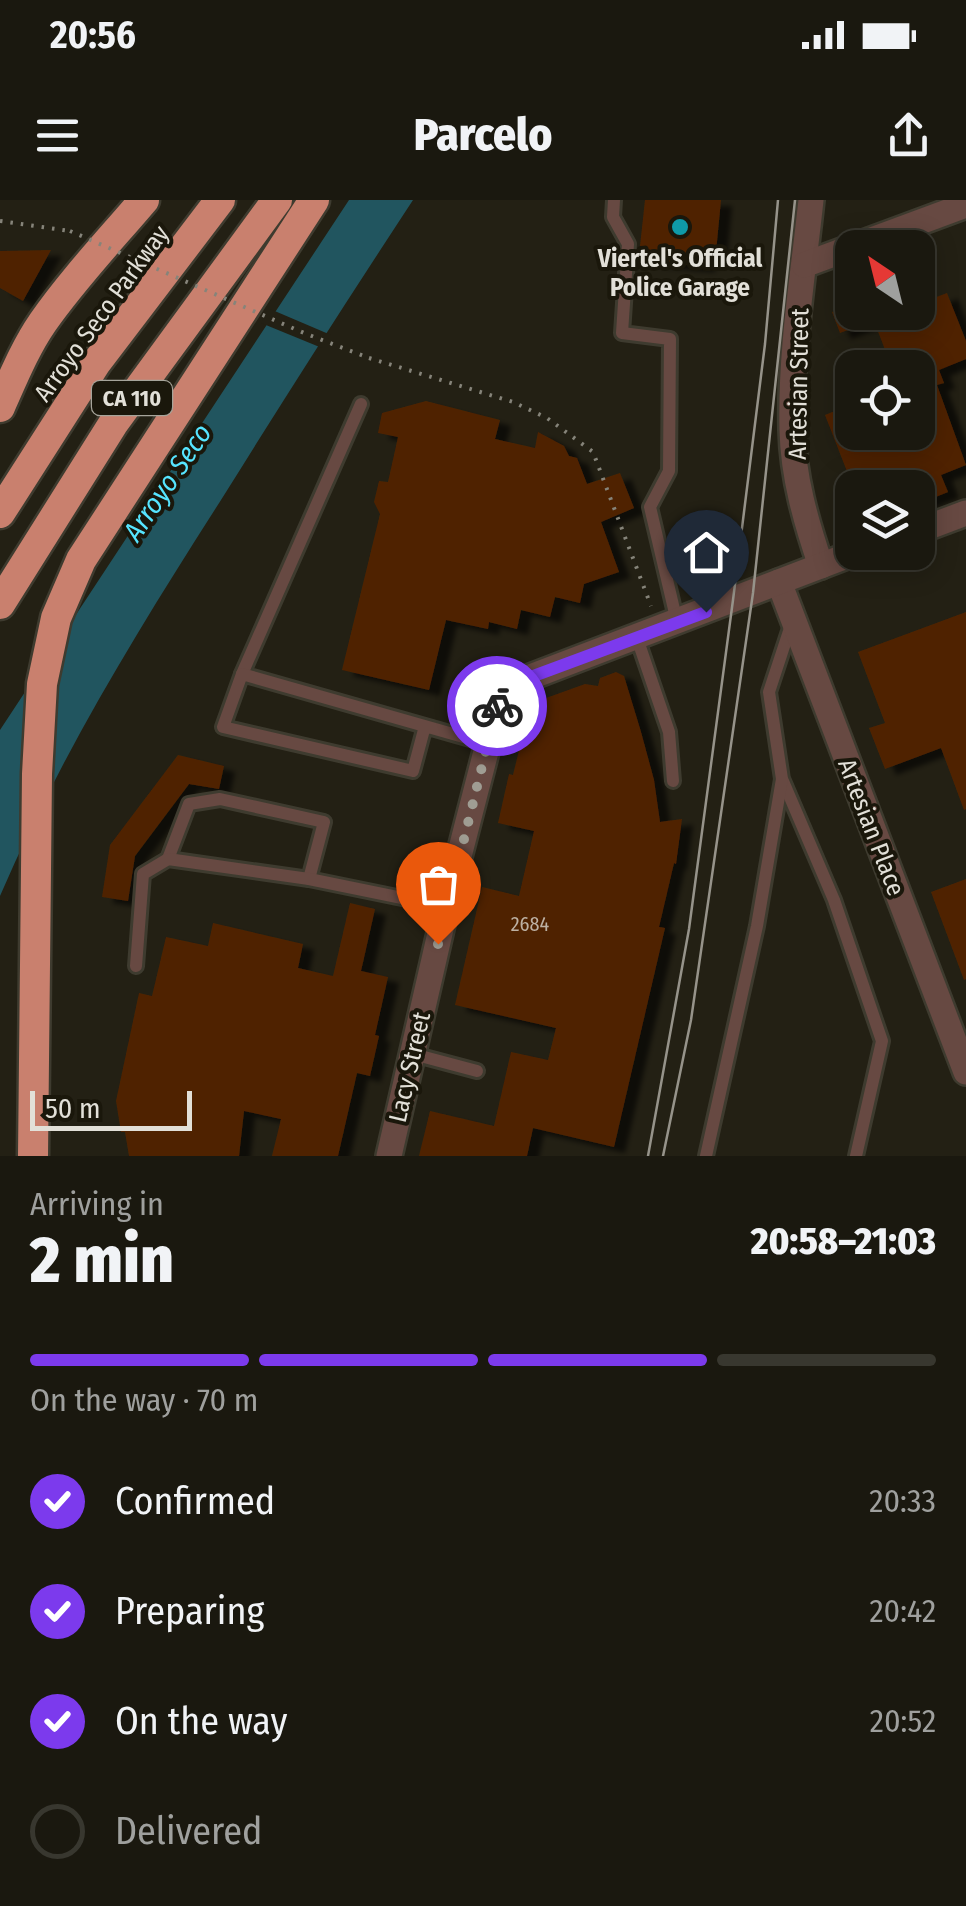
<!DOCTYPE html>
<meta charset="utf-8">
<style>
body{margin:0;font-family:"Fira Sans Condensed",sans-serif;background:#232118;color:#f1f3f6;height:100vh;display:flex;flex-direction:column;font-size:38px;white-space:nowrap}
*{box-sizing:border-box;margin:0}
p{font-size:32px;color:#9fa09e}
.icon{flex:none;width:55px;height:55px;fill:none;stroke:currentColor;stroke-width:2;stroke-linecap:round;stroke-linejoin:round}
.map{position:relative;height:956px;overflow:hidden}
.details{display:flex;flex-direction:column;background:#1a180f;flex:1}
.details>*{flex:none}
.needle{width:65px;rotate:325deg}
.fabs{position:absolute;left:835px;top:30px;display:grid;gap:20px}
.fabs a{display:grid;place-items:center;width:100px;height:100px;border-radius:20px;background:#1a180f;box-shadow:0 5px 25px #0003,0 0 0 2px #38372f;font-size:50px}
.scale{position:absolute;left:30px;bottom:25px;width:162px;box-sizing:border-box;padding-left:10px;border:5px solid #e2e0d8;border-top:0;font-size:28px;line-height:35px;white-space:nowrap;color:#e2e0d8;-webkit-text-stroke:8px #1a170b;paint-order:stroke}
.pin{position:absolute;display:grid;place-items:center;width:85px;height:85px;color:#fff;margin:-102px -42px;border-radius:50% 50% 50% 0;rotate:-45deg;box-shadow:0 0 10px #0007}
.pin .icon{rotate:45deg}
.courier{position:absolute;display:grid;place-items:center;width:100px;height:100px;margin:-50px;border:8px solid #7c3aed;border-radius:50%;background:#fff;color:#222;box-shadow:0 2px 12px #0007}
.headline em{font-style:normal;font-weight:800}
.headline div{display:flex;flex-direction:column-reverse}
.headline{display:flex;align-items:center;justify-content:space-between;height:170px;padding:0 30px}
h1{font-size:65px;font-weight:800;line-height:75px}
.bar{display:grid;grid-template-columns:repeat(4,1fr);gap:15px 10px;align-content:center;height:120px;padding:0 30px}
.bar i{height:12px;border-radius:8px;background:#38372f}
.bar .selected{background:#7c3aed}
.bar p{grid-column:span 4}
ol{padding:0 30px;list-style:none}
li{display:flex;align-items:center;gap:30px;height:110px}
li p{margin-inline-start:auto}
li .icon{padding:10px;border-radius:50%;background:#7c3aed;color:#fff;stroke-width:4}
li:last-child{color:#9fa09e}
li i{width:55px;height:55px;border:5px solid #38372f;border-radius:50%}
.status{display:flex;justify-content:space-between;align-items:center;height:70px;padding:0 50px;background:#1a180f;direction:ltr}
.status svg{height:28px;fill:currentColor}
header{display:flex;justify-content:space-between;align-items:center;height:130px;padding:0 30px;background:#1a180f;font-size:45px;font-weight:800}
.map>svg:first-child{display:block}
.water{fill:#21555f}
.pier{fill:#232014}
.building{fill:#4f2405;filter:url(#shadow)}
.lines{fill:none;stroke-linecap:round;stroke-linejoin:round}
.service-casing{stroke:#3e3b2f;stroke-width:18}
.minor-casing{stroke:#3e3b2f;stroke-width:30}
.motorway-casing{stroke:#3e3b2f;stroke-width:35}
.path{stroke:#86847a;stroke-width:4;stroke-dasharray:2.5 8;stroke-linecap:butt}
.service{stroke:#674942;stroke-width:12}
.minor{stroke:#674942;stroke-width:25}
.motorway{stroke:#c9806e;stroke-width:30}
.tram{stroke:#96938a;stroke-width:2.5}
.path-bridge{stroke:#86847a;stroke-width:4;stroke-dasharray:2.5 8;stroke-linecap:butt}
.done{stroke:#9f9d93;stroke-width:10;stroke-dasharray:0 18}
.route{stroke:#7c3aed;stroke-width:12}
.culture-dot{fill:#0f9aa8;stroke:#1a170b;stroke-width:4}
.labels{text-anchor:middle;stroke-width:8;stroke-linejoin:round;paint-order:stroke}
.number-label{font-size:20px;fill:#bdb1a3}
.shield{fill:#1a170b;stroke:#a6a49a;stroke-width:2.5}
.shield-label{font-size:22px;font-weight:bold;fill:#e2e0d8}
.poi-label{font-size:25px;font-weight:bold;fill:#e2e0d8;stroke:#1a170b}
.street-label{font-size:25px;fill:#e2e0d8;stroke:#1a170b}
.water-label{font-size:28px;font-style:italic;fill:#56e5ff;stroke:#1a170b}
</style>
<div class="status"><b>20:56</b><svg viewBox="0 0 49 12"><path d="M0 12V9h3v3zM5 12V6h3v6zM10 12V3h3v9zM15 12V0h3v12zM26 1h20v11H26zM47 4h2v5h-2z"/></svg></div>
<header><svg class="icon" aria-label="menu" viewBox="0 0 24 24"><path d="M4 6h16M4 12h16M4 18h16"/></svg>Parcelo<svg class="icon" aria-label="share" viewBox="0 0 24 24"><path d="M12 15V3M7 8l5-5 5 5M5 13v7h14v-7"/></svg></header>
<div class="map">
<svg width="966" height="956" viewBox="0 0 966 956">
<defs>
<filter id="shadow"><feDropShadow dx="11" dy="6" stdDeviation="2.5" flood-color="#0009"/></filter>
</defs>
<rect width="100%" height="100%" fill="#232014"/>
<path class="water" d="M349 0H413C348 99 284 199 221 300 139 428 60 556 0 696V530Z"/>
<polygon class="pier" points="270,109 331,135 322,148 261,123"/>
<g class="building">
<polygon points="645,0 721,0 715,62 705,61 704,66 687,65 650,61 651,56 639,55"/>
<polygon points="51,50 23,101 0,88 0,51"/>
<polygon points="947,93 966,141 966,159 939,170 944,183 937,185 966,265 941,275 948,292 918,304 918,288 859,288 853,272 848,274 825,215 852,204 852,232 918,232 918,168 892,168 874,121 897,112 918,112 918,104"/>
<polygon points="852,105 852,112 891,114 840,133 832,112"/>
<polygon points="426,201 500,220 495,239 535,248 538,232 564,246 569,256 577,258 587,284 620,273 634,308 601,322 619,372 584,384 580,403 555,397 550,417 521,410 517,429 489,422 488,429 446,420 429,490 342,470 380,314 374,302 379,281 388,282 398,237 378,233 382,213"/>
<polygon points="966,412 966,609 964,610 941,548 885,569 869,528 885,523 858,452"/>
<polygon points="616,472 624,476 641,532 654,580 660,622 682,619 676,664 674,663 659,727 665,728 614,947 533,928 527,956 419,956 430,911 494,926 511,852 548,860 556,828 455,805 482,687 519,696 534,631 498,623 509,574 513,575 530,505 544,509 546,498 585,484 598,486 600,478"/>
<polygon points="178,555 224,566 219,589 189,584 135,656 128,701 102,697 110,645"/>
<polygon points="966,679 966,779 964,780 931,692"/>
<polygon points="350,703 375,709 361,771 388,777 375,835 379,836 370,876 357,873 338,956 272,956 281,919 244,911 239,956 129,956 125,932 121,932 116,901 139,793 152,796 166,737 208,746 213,723 303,744 298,768 333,776"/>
</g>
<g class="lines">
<g class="service-casing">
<g id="service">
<polyline points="614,0 613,17 628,44 622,133 670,139 669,271 650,307 677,422"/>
<polyline points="637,438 669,532 673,581"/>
<polyline points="242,474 361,204"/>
<polyline points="425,526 413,571 223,527 242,474 488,544"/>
<polyline points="783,581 834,700 882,841 856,956"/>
<polyline points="168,659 189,604 220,599 324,622 309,679"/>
<polyline points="136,766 143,674 168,659 309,679 446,707"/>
<polyline points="413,854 477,871"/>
<polyline points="706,956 757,726 782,579 769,492 792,422"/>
</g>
</g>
<g class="minor-casing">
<g id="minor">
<path d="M811 0C803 76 790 153 792 230 793 277 806 322 821 366"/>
<polyline points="804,65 966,5"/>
<polyline points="918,331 966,313"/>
<polyline points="779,382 966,872"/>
<polyline points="389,956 446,707 499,501 507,490 520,481 857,352"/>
</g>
</g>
<g class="motorway-casing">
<g id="motorway">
<path d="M0 207C13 178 25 148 43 122 73 79 110 40 144 0"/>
<polyline points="0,313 96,163 220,0"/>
<polyline points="0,404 113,224 277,0"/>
<polyline points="33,956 37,574 42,484 56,418 81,360 314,0"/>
</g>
</g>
<g class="path">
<polyline points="0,21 70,31"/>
<polyline points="369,158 513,202 547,218 593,252 651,406"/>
</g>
<use href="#service" class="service"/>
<use href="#minor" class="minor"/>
<use href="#motorway" class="motorway"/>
<g class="tram">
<polyline points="648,956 689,729 733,400 765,144 778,0"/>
<polyline points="663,956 691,820 753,393 795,0"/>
</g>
<polyline class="path-bridge" points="70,31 304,133 369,158"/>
</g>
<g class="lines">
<polyline class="done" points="438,744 497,506"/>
<polyline class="route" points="497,506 507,490 520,481 706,412"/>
</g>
<circle class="culture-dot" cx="680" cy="27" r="10"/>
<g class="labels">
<g class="number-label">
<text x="530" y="731">2684</text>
</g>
<rect class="shield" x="92" y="181" width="80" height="34" rx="8"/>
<g class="shield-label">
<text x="132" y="206">CA 110</text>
</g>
<g class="poi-label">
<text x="680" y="67">Viertel's Official<tspan x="680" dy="29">Police Garage</tspan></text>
</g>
<g class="street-label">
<text transform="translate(101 113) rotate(-54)" y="9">Arroyo Seco Parkway</text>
<text transform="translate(798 184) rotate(-89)" y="9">Artesian Street</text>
<text transform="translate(872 627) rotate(69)" y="9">Artesian Place</text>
<text transform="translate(409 867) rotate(-77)" y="9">Lacy Street</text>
</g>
<g class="water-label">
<text transform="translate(167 282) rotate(-56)" y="10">Arroyo Seco</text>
</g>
</g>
</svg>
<div class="fabs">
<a><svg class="needle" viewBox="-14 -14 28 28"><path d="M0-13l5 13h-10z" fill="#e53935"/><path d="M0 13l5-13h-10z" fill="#9fa09e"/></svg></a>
<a><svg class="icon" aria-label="locate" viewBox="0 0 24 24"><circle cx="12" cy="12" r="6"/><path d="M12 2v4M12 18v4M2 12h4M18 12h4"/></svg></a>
<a><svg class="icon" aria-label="layers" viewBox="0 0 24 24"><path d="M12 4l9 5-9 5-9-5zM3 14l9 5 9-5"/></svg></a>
</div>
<div class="scale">50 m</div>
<div class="pin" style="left:438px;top:744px;background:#ea580c"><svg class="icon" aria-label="bag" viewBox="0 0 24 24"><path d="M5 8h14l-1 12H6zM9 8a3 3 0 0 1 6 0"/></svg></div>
<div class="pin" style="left:706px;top:412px;background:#1f2937"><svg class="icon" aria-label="home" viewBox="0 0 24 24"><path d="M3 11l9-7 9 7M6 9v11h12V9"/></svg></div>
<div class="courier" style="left:497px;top:506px"><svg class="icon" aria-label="bike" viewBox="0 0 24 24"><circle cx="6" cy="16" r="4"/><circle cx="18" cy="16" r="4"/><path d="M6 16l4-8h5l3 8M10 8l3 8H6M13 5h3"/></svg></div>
</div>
<section class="details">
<div class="headline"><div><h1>2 min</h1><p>Arriving in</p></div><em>20:58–21:03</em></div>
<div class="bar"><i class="selected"></i><i class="selected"></i><i class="selected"></i><i></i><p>On the way · 70 m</p></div>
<ol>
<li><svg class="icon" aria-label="check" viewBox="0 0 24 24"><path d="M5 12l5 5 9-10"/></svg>Confirmed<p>20:33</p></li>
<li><svg class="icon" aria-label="check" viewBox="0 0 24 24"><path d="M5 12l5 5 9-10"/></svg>Preparing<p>20:42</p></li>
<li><svg class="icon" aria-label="check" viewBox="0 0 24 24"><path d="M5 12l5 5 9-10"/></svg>On the way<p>20:52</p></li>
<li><i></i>Delivered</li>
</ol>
</section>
